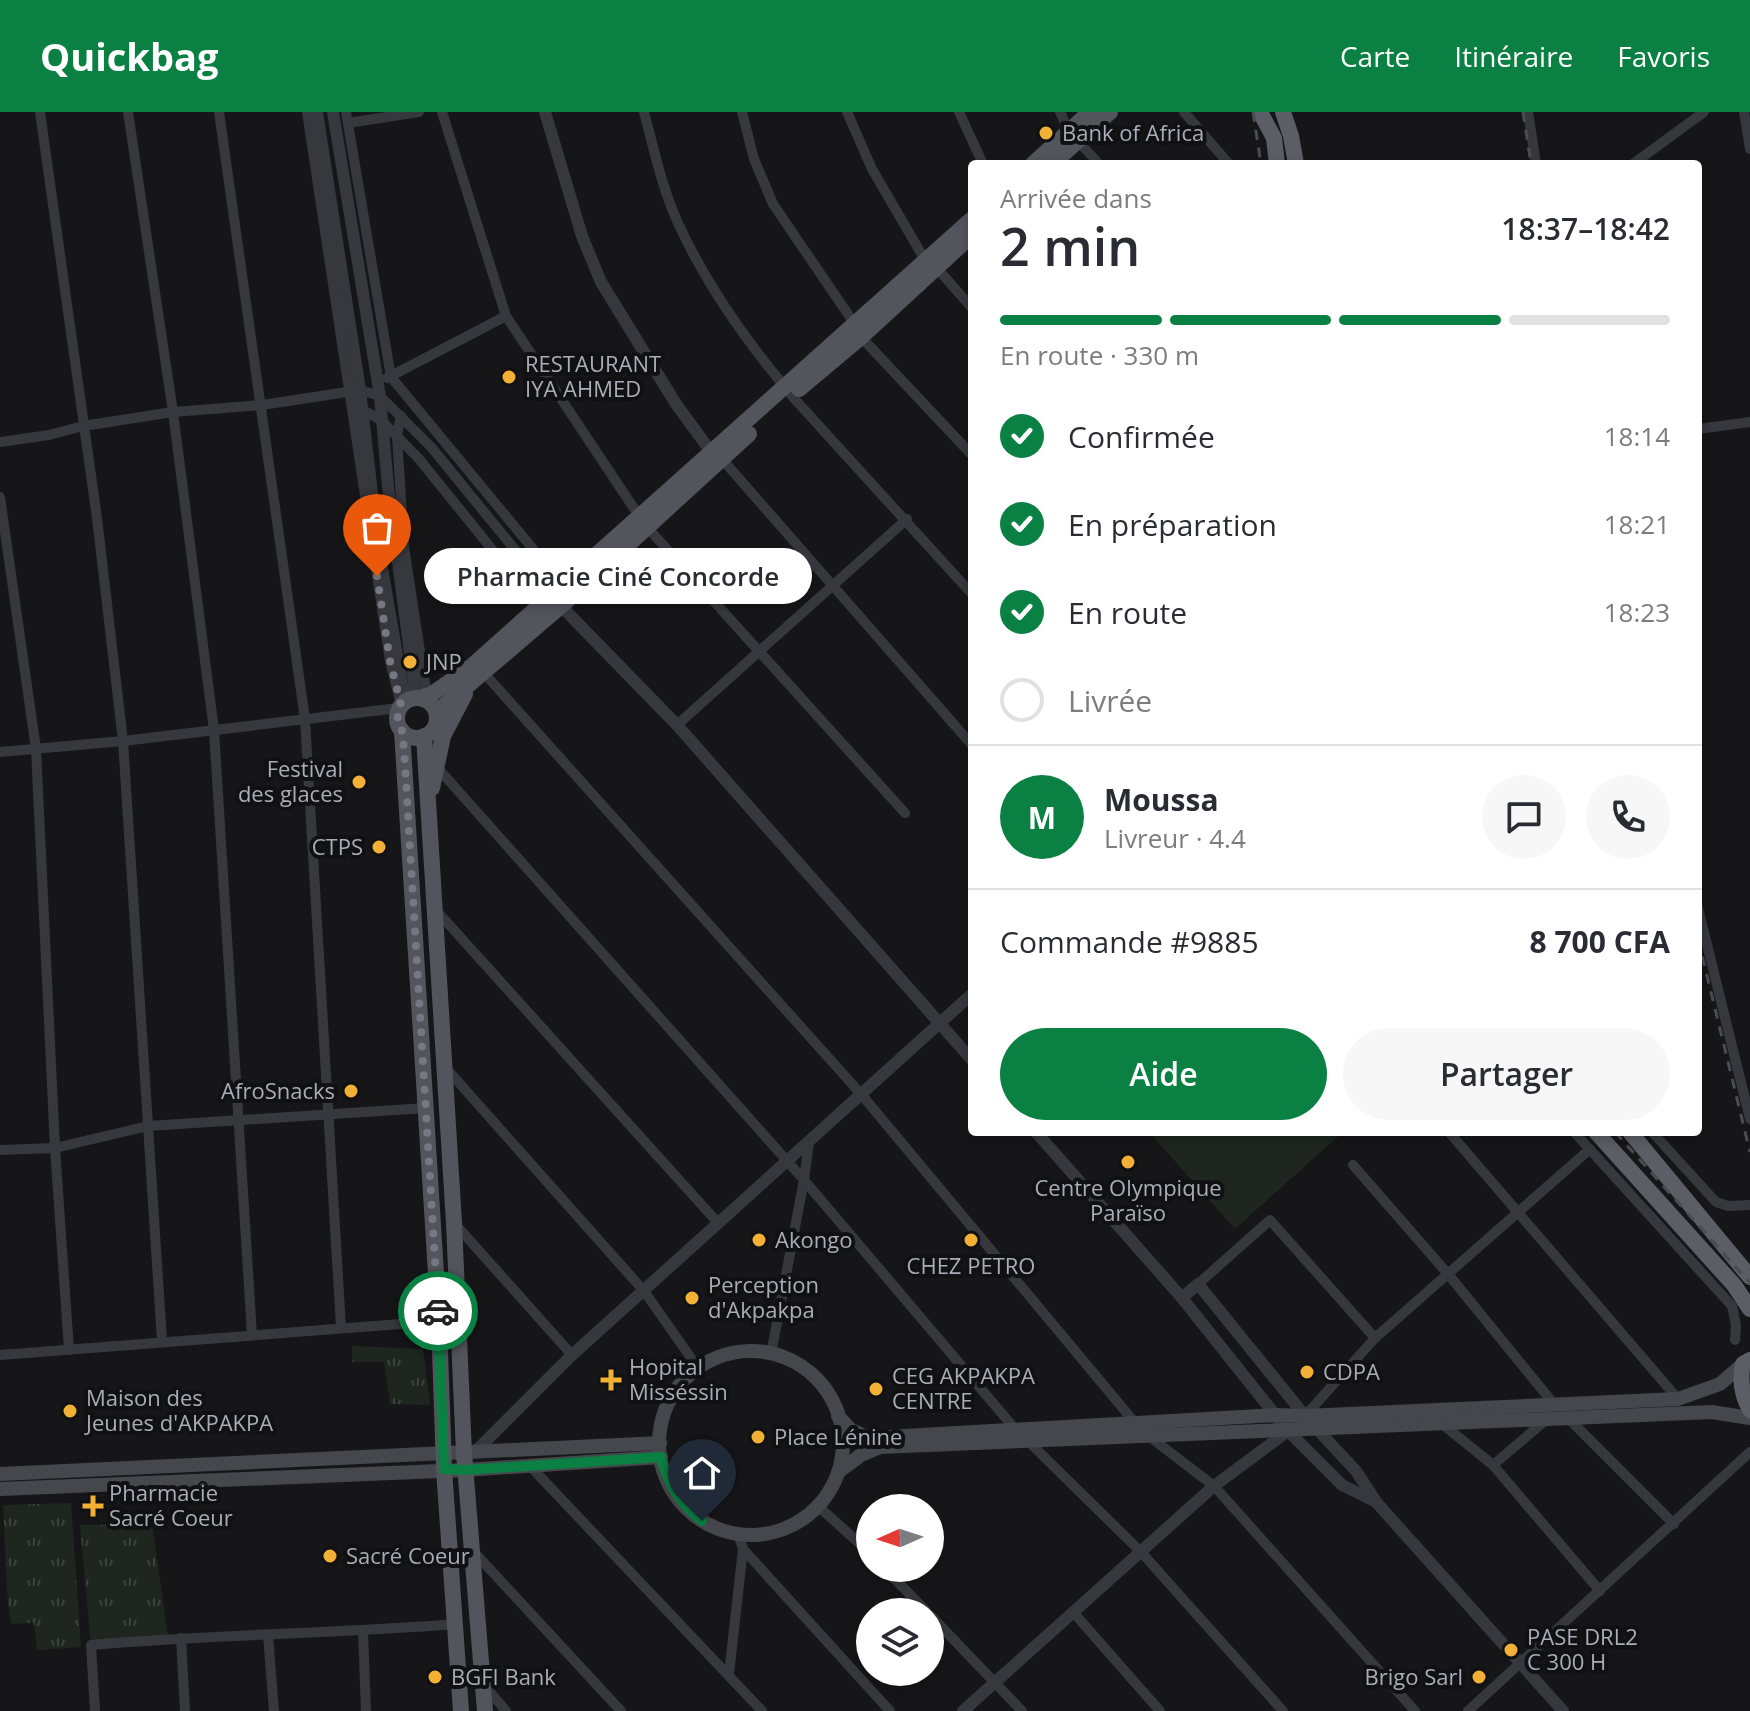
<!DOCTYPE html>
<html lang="fr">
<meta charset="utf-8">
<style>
body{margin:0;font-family:"Open Sans",sans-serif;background:#f7f7f7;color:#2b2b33;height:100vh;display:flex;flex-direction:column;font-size:30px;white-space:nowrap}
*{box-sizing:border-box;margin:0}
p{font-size:26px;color:#7c7c81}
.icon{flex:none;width:44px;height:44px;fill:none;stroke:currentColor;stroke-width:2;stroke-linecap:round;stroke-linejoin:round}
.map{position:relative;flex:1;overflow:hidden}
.panel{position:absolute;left:968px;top:48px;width:734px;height:976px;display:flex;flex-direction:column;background:#fff;border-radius:8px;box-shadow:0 4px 12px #0003}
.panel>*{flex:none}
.needle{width:52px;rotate:267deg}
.controls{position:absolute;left:856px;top:1382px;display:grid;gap:16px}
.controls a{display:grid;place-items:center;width:88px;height:88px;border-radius:50%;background:#fff;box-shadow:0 4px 12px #0003;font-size:40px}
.pin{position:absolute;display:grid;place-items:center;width:68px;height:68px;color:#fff;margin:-82px -34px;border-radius:50% 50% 50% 0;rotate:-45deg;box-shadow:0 0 8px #0007}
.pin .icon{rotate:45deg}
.courier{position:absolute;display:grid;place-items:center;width:80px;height:80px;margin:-40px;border:6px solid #0b8043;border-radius:50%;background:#fff;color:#222;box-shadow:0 2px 10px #0007}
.bubble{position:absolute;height:56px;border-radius:28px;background:#fff;box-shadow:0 4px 12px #0003;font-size:26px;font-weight:600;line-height:56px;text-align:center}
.headline em{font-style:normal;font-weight:600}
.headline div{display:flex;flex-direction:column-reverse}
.headline{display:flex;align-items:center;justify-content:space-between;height:136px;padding:0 32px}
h1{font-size:52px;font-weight:600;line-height:60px}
.bar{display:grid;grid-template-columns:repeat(4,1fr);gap:12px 8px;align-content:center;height:96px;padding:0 32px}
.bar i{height:10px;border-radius:6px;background:#e1e1e2}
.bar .current{background:#0b8043}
.bar p{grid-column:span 4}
.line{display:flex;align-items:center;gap:20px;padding:0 32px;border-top:2px solid #e1e1e2}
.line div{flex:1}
.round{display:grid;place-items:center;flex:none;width:84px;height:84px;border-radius:42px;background:#f7f7f7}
ol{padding:0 32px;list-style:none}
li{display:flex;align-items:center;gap:24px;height:88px}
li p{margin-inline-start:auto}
li .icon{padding:8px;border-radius:50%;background:#0b8043;color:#fff;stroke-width:4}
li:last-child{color:#7c7c81}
li i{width:44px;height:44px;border:4px solid #e1e1e2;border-radius:50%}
.cta{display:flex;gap:16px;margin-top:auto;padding:16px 32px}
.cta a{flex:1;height:92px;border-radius:48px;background:#0b8043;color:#fff;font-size:32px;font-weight:600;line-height:92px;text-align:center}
.cta a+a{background:#f7f7f7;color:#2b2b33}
header{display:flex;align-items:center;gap:48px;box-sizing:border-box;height:112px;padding:0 40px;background:#0b8043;color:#fff}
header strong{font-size:38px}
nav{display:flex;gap:44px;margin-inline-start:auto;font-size:28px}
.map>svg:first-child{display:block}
.grass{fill:url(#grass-tufts)}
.garden{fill:#1e261f}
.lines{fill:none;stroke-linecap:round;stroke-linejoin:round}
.minor{stroke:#37383d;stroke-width:10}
.tertiary{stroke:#37383d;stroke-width:12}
.secondary{stroke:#45474d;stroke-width:14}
.primary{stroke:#53555c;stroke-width:16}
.trunk{stroke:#5b5e65;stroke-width:16}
.rail{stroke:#4a4c52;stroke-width:3;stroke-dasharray:10 8;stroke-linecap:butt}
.done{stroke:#757880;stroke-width:8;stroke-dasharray:0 14.4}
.route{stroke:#0b8043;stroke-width:10}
.poi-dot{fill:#f2b134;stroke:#111113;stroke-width:3}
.labels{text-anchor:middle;stroke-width:8;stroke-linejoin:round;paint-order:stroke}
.poi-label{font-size:22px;fill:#a8adb8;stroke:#111113;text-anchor:start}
</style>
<header>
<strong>Quickbag</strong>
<nav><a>Carte</a><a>Itinéraire</a><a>Favoris</a></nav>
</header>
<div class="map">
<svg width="1750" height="1599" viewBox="0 0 1750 1599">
<defs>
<pattern id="grass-tufts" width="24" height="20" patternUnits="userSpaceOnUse" patternTransform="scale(2)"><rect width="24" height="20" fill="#1e261f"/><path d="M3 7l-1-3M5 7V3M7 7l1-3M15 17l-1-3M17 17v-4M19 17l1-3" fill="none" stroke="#3c433d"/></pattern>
</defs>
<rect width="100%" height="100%" fill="#161618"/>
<g class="grass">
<polygon points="352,1234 423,1237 430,1293 390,1292 384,1250 352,1250"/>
<polygon points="71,1391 81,1535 37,1538 34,1511 11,1512 8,1493 3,1393"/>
<polygon points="152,1412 168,1524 91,1533 80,1413"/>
</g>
<polygon class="garden" points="1149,1020 1343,1020 1235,1117"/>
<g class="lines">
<g class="minor">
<polyline points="40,0 97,406 123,629 162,1229"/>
<polyline points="128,0 173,300 214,618 252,1223"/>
<polyline points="219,0 305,607 341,1216"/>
<polyline points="307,0 390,549 401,593"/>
<polyline points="346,0 391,265 562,472"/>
<polyline points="442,0 506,204 639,404"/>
<path d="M644 0C654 37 662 76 678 111 705 170 744 226 785 275"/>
<polyline points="742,0 754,47 773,92 854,211"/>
<polyline points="847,0 872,57 925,148"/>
<polyline points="959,0 983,52"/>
<polyline points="1060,0 1069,20"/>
<polyline points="1184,0 1229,52"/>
<polyline points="1528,0 1536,52"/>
<polyline points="1744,0 1750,37"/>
<polyline points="348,11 419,0"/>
<polyline points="1078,29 1099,52"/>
<polyline points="1633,52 1704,0"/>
<polyline points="936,155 972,196"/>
<polyline points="861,225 972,343"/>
<polyline points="387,266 506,204"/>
<polyline points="791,283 972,482"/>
<polyline points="361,297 381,308 419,347 538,494"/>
<polyline points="401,304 397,324 404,435 427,585"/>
<polyline points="1698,317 1750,310"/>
<polyline points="0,330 49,323 83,314 173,300 262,293 360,278 380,284 432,336 551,482"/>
<polyline points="722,347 972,633"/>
<polyline points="0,385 36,637 55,1036 69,1238"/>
<polyline points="646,414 905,701"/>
<polyline points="484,561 861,982 1136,1312"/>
<polyline points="677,613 907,407"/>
<polyline points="0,640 123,629 399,596"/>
<polyline points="436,654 804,1068 1015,1317"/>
<polyline points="1698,796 1750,1007"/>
<polyline points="435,797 718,1111"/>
<polyline points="445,955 644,1179 698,1256"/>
<polyline points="1449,1020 1678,1287"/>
<polyline points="1574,1020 1732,1194 1736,1213 1735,1228"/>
<polyline points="1652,1020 1716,1090 1728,1094 1750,1093"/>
<polyline points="0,1038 55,1036 148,1014 426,996"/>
<polyline points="1353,1053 1448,1162 1553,1291"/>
<polyline points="456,1113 572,1243"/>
<polyline points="1198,1172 1270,1108 1375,1226"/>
<polyline points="771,1242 804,1068 809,1030"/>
<polyline points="0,1243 439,1209"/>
<polyline points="1305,1304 1375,1226 1590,1037"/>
<polyline points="1568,1306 1674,1412"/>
<polyline points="1441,1311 1493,1353 1600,1479"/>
<polyline points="1150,1325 1214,1374 1415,1599"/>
<polyline points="1030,1331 1141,1440 1283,1599"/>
<polyline points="1493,1353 1546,1308"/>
<polyline points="530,1354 762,1599"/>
<polyline points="818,1394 870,1441"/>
<polyline points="743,1437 890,1599"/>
<polyline points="473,1439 621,1599"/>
<polyline points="884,1456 927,1500"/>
<polyline points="1073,1500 1160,1599"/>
<polyline points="930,1503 1022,1599"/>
<polyline points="363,1519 366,1599"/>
<polyline points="268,1523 274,1599"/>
<polyline points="181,1526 185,1599"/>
<polyline points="729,1562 743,1437 738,1422"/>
<polyline points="484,1573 506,1599"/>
<path d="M95 1599 91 1533C212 1522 334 1522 456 1512"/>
<polyline points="1468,1599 1750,1340"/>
</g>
<g class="tertiary">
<polyline points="317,0 360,278 378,433 405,589"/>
<polyline points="333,0 380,284 388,375 416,586"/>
<polyline points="545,0 582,124 601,170 676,292 712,341"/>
<polyline points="561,494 677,613 972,948"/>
<polyline points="1036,1020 1182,1186 1288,1319 1342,1373 1374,1389"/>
<polyline points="1182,1186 1198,1172 1305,1304 1356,1359 1377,1391 1563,1599"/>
<polyline points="474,1341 572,1243 972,882"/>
<polyline points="963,1599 1214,1374 1288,1319"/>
</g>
<g class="secondary">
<circle cx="751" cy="1331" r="92"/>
<polyline points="838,1304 851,1318 869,1326 1275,1303 1305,1304 1678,1287 1720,1272 1743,1252"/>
<polyline points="838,1360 861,1343 880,1335 1712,1300 1750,1306"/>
<polyline points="0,1362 660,1331"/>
<polyline points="0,1377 465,1358 661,1345"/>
</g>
<g class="primary">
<polyline points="1033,52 1090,0"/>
<polyline points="1052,52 1110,0"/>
<polyline points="799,277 861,225 972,123"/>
<polyline points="420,586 432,582 472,554 972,107"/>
<circle cx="417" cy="606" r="20"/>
<polyline points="437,605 445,593 561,494 749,322"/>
<polyline points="402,619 439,1209 444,1357 461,1599"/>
<polyline points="424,624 454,1111 464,1341 485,1599"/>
<polyline points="432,676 443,624 465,582"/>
</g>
<g class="trunk">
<polyline points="1260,0 1274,26 1277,52"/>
<polyline points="1283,0 1291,24 1296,52"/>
<polyline points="1596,1020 1734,1173 1750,1197"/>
<polyline points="1630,1020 1750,1165"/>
<path d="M1750 1248 1743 1252C1739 1269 1742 1283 1750 1298"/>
</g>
<g class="rail">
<polyline points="1253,0 1261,52"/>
<polyline points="1523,0 1531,52"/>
<polyline points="1698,827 1750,1040"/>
<polyline points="1615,1020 1750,1171"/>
</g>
</g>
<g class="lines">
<polyline class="done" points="377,464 390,549 401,593 397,608 402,619 404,637 438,1199"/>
<path class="route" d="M438 1199 444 1357 465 1358 661 1345C667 1372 680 1392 702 1409"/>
</g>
<g class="poi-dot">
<circle cx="1046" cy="21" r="8"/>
<circle cx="509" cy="265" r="8"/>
<circle cx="410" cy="550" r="8"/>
<circle cx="359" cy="670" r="8"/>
<circle cx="379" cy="735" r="8"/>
<circle cx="351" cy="979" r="8"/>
<circle cx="1128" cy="1050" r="8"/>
<circle cx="759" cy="1128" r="8"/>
<circle cx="971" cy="1128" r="8"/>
<circle cx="692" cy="1186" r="8"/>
<circle cx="1307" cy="1260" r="8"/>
<path d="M607 1256h8v8h8v8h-8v8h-8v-8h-8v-8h8z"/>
<circle cx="876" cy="1277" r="8"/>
<circle cx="70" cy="1299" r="8"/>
<circle cx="758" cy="1325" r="8"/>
<path d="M89 1382h8v8h8v8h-8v8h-8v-8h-8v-8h8z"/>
<circle cx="330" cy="1444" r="8"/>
<circle cx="1511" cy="1538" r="8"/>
<circle cx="435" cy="1565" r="8"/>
<circle cx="1479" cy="1565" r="8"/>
</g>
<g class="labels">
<g class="poi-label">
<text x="1062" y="29">Bank of Africa</text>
<text x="525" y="260">RESTAURANT<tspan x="525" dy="25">IYA AHMED</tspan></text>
<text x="426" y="558">JNP</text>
<text x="343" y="665" text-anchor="end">Festival<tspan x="343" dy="25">des glaces</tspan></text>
<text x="363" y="743" text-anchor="end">CTPS</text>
<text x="335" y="987" text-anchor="end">AfroSnacks</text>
<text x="1128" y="1084" text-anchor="middle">Centre Olympique<tspan x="1128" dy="25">Paraïso</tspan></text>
<text x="775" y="1136">Akongo</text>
<text x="971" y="1162" text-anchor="middle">CHEZ PETRO</text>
<text x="708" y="1181">Perception<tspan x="708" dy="25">d'Akpakpa</tspan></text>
<text x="629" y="1263">Hopital<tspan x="629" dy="25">Misséssin</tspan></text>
<text x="1323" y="1268">CDPA</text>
<text x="892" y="1272">CEG AKPAKPA<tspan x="892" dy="25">CENTRE</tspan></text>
<text x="86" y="1294">Maison des<tspan x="86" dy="25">Jeunes d'AKPAKPA</tspan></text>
<text x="774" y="1333">Place Lénine</text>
<text x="109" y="1389">Pharmacie<tspan x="109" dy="25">Sacré Coeur</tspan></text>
<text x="346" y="1452">Sacré Coeur</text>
<text x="1527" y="1533">PASE DRL2<tspan x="1527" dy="25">C 300 H</tspan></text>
<text x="451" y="1573">BGFI Bank</text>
<text x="1463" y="1573" text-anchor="end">Brigo Sarl</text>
</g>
</g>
</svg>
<div class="controls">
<a><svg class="needle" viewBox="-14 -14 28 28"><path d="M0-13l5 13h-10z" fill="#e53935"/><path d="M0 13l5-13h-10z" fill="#7c7c81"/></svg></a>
<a><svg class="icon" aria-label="layers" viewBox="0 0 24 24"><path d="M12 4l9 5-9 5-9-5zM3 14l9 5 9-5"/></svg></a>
</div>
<div class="pin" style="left:377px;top:464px;background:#ea580c"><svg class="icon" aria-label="bag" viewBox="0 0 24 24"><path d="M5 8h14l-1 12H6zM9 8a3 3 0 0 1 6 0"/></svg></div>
<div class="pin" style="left:702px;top:1409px;background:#1f2937"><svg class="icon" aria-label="home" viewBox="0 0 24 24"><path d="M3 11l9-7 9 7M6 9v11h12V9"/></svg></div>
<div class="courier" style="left:438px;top:1199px"><svg class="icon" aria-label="car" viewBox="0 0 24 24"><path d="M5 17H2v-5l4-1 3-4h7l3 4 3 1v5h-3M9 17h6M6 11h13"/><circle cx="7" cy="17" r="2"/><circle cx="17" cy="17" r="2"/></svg></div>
<div class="bubble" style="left:424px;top:436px;width:388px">Pharmacie Ciné Concorde</div>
<section class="panel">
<div class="headline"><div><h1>2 min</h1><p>Arrivée dans</p></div><em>18:37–18:42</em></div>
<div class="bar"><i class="current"></i><i class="current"></i><i class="current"></i><i></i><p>En route · 330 m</p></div>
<ol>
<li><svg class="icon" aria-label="check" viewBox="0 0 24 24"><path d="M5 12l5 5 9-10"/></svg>Confirmée<p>18:14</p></li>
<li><svg class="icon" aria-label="check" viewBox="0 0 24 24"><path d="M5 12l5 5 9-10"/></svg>En préparation<p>18:21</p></li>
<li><svg class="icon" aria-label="check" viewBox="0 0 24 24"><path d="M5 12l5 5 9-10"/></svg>En route<p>18:23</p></li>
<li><i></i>Livrée</li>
</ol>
<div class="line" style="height:144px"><b class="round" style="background:#0b8043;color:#fff">M</b><div><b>Moussa</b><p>Livreur · 4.4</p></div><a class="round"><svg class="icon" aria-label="chat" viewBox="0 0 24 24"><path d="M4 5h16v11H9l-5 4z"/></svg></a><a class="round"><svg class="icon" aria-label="phone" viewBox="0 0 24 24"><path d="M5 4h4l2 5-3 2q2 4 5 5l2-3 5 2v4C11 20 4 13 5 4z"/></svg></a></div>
<div class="line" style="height:104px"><div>Commande #9885</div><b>8 700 CFA</b></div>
<div class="cta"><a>Aide</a><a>Partager</a></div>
</section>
</div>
